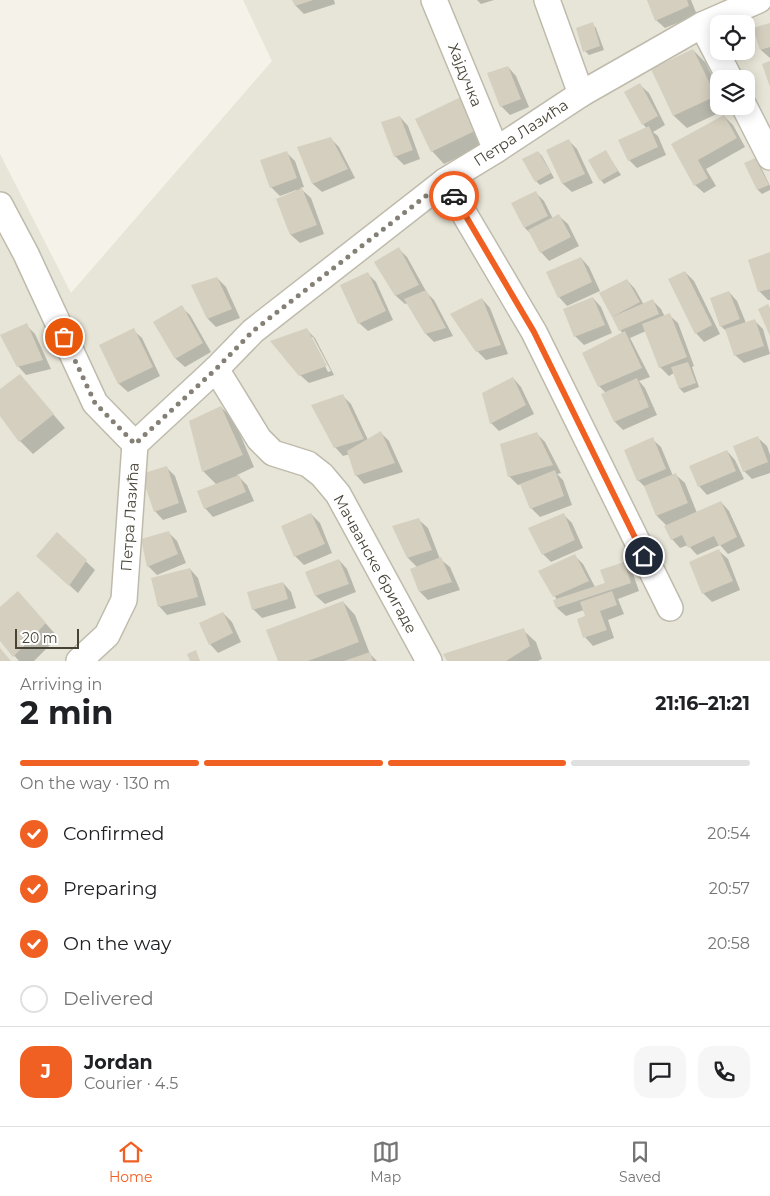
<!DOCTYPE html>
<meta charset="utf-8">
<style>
body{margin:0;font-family:Montserrat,sans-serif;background:#f6f6f6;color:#202124;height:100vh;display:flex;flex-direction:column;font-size:19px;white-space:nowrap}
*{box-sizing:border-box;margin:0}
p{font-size:16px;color:#757577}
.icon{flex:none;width:28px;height:28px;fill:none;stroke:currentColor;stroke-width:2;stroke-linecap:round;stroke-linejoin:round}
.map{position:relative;height:661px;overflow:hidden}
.panel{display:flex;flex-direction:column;background:#fff;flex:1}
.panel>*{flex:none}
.buttons{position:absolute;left:710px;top:15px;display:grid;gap:10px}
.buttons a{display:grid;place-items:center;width:45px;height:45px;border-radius:10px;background:#fff;box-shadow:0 2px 12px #0003;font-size:25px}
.scale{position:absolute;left:15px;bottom:12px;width:64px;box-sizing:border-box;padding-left:5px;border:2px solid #474337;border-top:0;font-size:14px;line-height:18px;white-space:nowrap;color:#474337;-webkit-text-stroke:4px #fff;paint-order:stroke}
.pin{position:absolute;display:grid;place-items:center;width:42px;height:42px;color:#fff;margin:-21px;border:2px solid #fff;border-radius:50%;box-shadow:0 1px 5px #0007}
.courier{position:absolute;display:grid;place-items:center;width:50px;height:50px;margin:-25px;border:4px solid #f06023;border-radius:50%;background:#fff;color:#222;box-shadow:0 1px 6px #0007}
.head em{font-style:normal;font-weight:700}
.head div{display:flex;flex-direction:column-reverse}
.head{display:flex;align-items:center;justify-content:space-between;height:85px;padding:0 20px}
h1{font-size:32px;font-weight:700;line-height:38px}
.bar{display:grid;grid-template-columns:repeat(4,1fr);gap:8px 5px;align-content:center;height:60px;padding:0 20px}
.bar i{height:6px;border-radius:4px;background:#e0e0e0}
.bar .selected{background:#f06023}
.bar p{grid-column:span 4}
.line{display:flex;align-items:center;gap:12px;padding:0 20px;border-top:1px solid #e0e0e0}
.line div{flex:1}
.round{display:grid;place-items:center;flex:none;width:52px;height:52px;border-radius:15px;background:#f6f6f6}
ol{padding:0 20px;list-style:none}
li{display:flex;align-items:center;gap:15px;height:55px}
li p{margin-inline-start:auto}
li .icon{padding:5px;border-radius:50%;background:#f06023;color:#fff;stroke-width:4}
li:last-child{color:#757577}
li i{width:28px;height:28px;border:2px solid #e0e0e0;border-radius:50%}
.menu{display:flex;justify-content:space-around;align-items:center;height:70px;border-top:1px solid #e0e0e0;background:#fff;font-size:14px;color:#757577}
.menu a{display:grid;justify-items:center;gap:2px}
.menu .selected{color:#f06023}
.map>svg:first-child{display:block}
.residential{fill:#e7e5d7;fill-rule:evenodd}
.shadow{fill:#0003;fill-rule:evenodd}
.building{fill:#d5cfbf}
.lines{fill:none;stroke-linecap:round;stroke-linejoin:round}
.minor-casing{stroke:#bfbbac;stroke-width:28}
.minor{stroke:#fff;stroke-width:25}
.done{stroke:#848075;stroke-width:5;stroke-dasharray:0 9}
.route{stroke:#f06023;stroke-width:6}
.labels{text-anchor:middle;stroke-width:4.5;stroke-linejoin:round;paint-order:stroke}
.street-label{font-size:15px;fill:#474337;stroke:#fff}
</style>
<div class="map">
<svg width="770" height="661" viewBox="0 0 770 661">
<rect width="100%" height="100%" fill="#f4f2e9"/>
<path class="residential" d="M243 0H770V661H0V154L71 293 272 61ZM719 24H746V51H719ZM719 79H746V106H719Z"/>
<g class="shadow">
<polygon points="294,0 334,0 335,4 304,14 296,6"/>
<polygon points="477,0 494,0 481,4"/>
<polygon points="648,0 691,0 697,15 665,28 656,20"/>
<polygon points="592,24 596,28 604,50 589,55 585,51"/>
<polygon points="770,24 770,58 761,50"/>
<polygon points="693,50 706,63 719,91 719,106 726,106 727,109 687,128 674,116 652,70"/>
<polygon points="508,67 516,76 529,107 510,115 501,106"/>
<polygon points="640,85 649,93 665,125 653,132 658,136 666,155 637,168 629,160 647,129 643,124"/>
<polygon points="464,97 492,141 444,164 432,151"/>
<polygon points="724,116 733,125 745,147 706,169 716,186 704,193 695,185 673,144"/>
<polygon points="400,117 408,126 420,159 404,165 395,156"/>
<polygon points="330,138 339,147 355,178 322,192 313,184 299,148"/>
<polygon points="568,140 577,149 593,183 572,192 563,184 548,150"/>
<polygon points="286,152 295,161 304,187 300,188 311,198 324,234 300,243 291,235 278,199 297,192 296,190 280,196 271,187"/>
<polygon points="538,152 542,156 554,178 540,185 536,181"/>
<polygon points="606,152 621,175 604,184 601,180"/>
<polygon points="755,159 759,163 770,186 770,190 762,194 758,190 745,164"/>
<polygon points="536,193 544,201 553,219 559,216 568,224 579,246 549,261 541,252 532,235 525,228"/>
<polygon points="399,249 407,257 427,293 434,300 453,336 434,342 426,334 408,303 405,304 396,296 375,263"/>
<polygon points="770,253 770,300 768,300 760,292 749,260"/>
<polygon points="581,258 589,267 600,291 567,306 559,297"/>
<polygon points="685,272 694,281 720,334 704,342 696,333"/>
<polygon points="368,274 376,282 393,320 368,331 359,323"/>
<polygon points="217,278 226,287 240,318 216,327 208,319"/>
<polygon points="627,280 635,289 644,305 653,301 661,309 665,317 669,315 678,323 694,366 692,367 699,387 684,393 680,389 674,373 669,376 660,367 646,331 630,338 650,377 639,381 645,388 657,415 623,430 615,422 606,393 599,386 622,333 601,294"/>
<polygon points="729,292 737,301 746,323 754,320 763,329 770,354 744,363 735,355 727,332 721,326"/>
<polygon points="593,298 601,307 612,333 584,345 575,336"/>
<polygon points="482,299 490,308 508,354 486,360 477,351"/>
<polygon points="181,307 190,315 211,352 185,367 176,359 155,322"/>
<polygon points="26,325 35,334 51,369 26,375 18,366"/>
<path d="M306 329 315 338 334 375 309 383 300 375ZM310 337H313L331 371 328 372Z"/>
<polygon points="133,330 142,338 160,376 128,392 119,384 101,346"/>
<polygon points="20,376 65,428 33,454 20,441 0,414 0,391"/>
<polygon points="513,378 521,387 534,414 499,431 491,423"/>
<polygon points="342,395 351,404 368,440 381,433 389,441 403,472 364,484 356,475 350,454 343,456 335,447"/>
<polygon points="221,407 234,420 254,467 237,475 247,485 254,501 213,517 205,508 217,485 203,471"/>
<polygon points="537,434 545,442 561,473 557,474 563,480 572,505 540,517 532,509 522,484 518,485 509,476"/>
<polygon points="758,438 767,446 770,455 770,473 752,479 744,471"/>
<polygon points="652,439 661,447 673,476 676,475 685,483 697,513 721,502 729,511 745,546 728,554 720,545 697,555 688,545 680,548 672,539 667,526 657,516 646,488 638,480 625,451"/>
<polygon points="727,451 735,460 744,479 707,495 699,486"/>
<polygon points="166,467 175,476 187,512 163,520 155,511"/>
<polygon points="311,514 320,523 332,553 304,565 295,556"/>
<polygon points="563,514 572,523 583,548 551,562 543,554"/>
<polygon points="419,520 428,528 440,559 450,567 460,590 428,600 420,592 417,567 408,558"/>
<polygon points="168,532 177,541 186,563 157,575 148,566"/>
<polygon points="57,534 95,570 78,593 46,564"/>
<polygon points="719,551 728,559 740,590 712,602 703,593"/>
<polygon points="574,555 583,564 595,587 606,583 624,563 632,571 639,591 618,599 624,614 608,620 614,638 593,646 585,637 586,617 584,610 566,616 557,608 555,601 557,600 540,571"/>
<polygon points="339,560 347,569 356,592 325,604 316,596 307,572"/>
<polygon points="190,569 198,578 206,605 167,615 159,606"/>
<polygon points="283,583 291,592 296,608 262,618 253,609"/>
<polygon points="343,602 355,615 370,654 377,661 278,661"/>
<polygon points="30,606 58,637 34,661 19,661 0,639 0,609"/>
<polygon points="223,613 232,622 241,642 218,653 210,644"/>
<polygon points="523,630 536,642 542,659 538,661 449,661"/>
</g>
<g class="building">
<polygon points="292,0 313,0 295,6"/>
<polygon points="647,0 687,0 689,6 655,21"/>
<polygon points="593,22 600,46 583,52 576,28"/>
<polygon points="770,23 770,47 760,50 753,28"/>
<polygon points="693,49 716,96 673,116 651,69"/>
<polygon points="770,61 770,87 762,64"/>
<polygon points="508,66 521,99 500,107 487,73"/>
<polygon points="640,83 658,116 642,125 624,92"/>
<polygon points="465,95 481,128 431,152 415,119"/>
<polygon points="724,115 737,138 698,160 708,178 694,186 671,144"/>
<polygon points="400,116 413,150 394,157 381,122"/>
<polygon points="649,126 658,147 628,161 618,140"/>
<polygon points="331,137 348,169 312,184 297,147"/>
<polygon points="569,139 585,174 562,184 546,150"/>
<polygon points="606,150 618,171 600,181 588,160"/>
<polygon points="287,151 297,178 270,188 260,160"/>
<polygon points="538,151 551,173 535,182 522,159"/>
<polygon points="755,158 769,185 757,190 744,163"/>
<polygon points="302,188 317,225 290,235 276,199"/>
<polygon points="536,191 548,216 524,228 511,203"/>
<polygon points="559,214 571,237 540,253 528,230"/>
<polygon points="399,247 419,285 395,296 374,262"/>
<polygon points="770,252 770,289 758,292 748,260"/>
<polygon points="581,257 592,282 558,298 546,272"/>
<polygon points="685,271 712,325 695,334 668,279"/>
<polygon points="368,272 386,311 358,324 340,285"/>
<polygon points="217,277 232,309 207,319 191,285"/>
<polygon points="627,279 640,302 612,317 599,293"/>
<polygon points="426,290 446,328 425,334 404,299"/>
<polygon points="729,291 740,319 720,327 710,298"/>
<polygon points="593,297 605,325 574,337 563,309"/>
<polygon points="482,298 501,345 476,352 450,314"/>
<polygon points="653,299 659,314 619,331 612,317"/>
<polygon points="768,304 770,308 770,336 758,309"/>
<polygon points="182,305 203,343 175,359 153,322"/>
<polygon points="670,313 687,357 659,368 642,324"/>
<polygon points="755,319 764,346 734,356 725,329"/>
<polygon points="27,323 43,360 17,367 0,335"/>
<polygon points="134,328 153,367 118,384 99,345"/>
<polygon points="307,328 327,366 299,376 270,341"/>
<polygon points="625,331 642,368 598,387 582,353"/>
<polygon points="688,362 696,383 679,389 671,367"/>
<polygon points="20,374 54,414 19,442 0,416 0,389"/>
<polygon points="513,377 526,405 490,424 482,393"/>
<polygon points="637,378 649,407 614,422 601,394"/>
<polygon points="343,394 364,439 334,448 311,405"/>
<polygon points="221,406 243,455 202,472 189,421"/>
<polygon points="381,431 395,463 355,476 347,451"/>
<polygon points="537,432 553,465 508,477 500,444"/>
<polygon points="758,436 768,462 743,472 733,446"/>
<polygon points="653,437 666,469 637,481 624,450"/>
<polygon points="727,450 736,471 698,487 689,466"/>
<polygon points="167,466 179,503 154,512 141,474"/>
<polygon points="555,470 564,496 530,509 520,484"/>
<polygon points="676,473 688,503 656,516 644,486"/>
<polygon points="239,475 246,492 204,509 197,491"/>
<polygon points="721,501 737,537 719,546 714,536 688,548 682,535 671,540 664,526"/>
<polygon points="311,513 325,544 294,557 281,526"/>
<polygon points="564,513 575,540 542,555 528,528"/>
<polygon points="419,518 432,550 407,558 392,526"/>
<polygon points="169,531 178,554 147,567 141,539"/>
<polygon points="57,532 87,560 69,586 36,556"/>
<polygon points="719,549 733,581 702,594 689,562"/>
<polygon points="575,554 589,581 553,597 538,571"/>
<polygon points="441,557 452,582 419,592 410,569"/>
<polygon points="339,559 349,584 315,596 305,572"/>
<polygon points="624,562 631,583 556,608 553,600 605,583 600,570"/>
<polygon points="190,568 198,597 158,607 151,578"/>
<polygon points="283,582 288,599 252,610 247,592"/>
<polygon points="18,591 46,623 13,657 0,641 0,607"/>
<polygon points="612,591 617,605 600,611 607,630 583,638 577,619 585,616 580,602"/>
<polygon points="343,601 359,642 308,661 278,661 266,630"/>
<polygon points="223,612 233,633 209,645 199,623"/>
<polygon points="524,628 530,646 506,661 447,661 443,654"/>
<polygon points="0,648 11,661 0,661"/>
<polygon points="196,650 200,661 190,661 187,654"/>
<polygon points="370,652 373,661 344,661"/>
</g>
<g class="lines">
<g class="minor-casing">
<g id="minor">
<polyline points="434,0 496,150"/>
<polyline points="547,0 581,94"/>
<polyline points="702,25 730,79"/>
<polyline points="744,106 770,157"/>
<polyline points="445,181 534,332 670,608"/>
<polyline points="0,205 26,254 95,403 135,444"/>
<polyline points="216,369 259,439 273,453 308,464 322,475 338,494 429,661"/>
<polyline points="79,661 107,635 124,600 135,444 216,369 253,331 445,181 496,150 581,94 702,25 759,0"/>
</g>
</g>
<use href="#minor" class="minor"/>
</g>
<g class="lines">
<polyline class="done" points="64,337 95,403 135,444 216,369 253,331 445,181 454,196"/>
<polyline class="route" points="454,196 534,332 644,556"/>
</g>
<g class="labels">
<g class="street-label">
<text transform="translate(465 75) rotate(68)" y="5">Хајдучка</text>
<text transform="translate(521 133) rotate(-33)" y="5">Петра Лазића</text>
<text transform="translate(130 517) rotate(-86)" y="5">Петра Лазића</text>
<text transform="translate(375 564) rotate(61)" y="5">Мачванске бригаде</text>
</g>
</g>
</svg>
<div class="buttons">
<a><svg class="icon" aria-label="locate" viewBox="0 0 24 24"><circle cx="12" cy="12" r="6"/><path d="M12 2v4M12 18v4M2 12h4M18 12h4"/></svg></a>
<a><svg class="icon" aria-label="layers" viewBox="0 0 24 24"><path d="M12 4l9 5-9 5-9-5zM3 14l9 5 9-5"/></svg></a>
</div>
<div class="scale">20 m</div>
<div class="pin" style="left:64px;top:337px;background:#ea580c"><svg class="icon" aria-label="bag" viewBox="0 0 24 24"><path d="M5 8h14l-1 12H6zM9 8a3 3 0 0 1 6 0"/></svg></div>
<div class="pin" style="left:644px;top:556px;background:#1f2937"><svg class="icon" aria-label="home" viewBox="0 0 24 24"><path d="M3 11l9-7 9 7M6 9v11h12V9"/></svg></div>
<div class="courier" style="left:454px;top:196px"><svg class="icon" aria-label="car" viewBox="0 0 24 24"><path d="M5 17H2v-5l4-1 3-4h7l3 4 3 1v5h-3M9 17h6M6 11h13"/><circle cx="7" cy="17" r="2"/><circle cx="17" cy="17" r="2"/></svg></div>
</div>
<section class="panel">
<div class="head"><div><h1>2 min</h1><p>Arriving in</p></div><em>21:16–21:21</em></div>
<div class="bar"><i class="selected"></i><i class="selected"></i><i class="selected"></i><i></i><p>On the way · 130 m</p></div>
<ol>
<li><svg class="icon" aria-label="check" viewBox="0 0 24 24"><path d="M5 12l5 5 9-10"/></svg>Confirmed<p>20:54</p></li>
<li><svg class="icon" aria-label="check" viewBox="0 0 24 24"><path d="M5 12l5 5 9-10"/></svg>Preparing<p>20:57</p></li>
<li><svg class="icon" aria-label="check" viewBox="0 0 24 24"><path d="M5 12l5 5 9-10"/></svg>On the way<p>20:58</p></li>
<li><i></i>Delivered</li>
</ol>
<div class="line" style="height:90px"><b class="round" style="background:#f06023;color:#fff">J</b><div><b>Jordan</b><p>Courier · 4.5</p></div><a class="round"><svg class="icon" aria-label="chat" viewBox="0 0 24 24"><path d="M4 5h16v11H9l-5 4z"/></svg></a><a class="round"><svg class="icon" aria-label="phone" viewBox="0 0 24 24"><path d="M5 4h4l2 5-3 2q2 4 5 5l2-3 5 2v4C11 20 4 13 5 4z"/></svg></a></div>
</section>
<nav class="menu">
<a class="selected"><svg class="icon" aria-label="home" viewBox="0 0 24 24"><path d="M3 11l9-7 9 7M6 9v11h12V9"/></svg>Home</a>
<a><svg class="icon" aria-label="map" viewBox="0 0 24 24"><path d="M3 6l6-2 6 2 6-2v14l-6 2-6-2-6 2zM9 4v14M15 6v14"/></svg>Map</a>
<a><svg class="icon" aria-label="saved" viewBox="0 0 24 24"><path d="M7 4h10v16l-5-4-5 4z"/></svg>Saved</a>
</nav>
